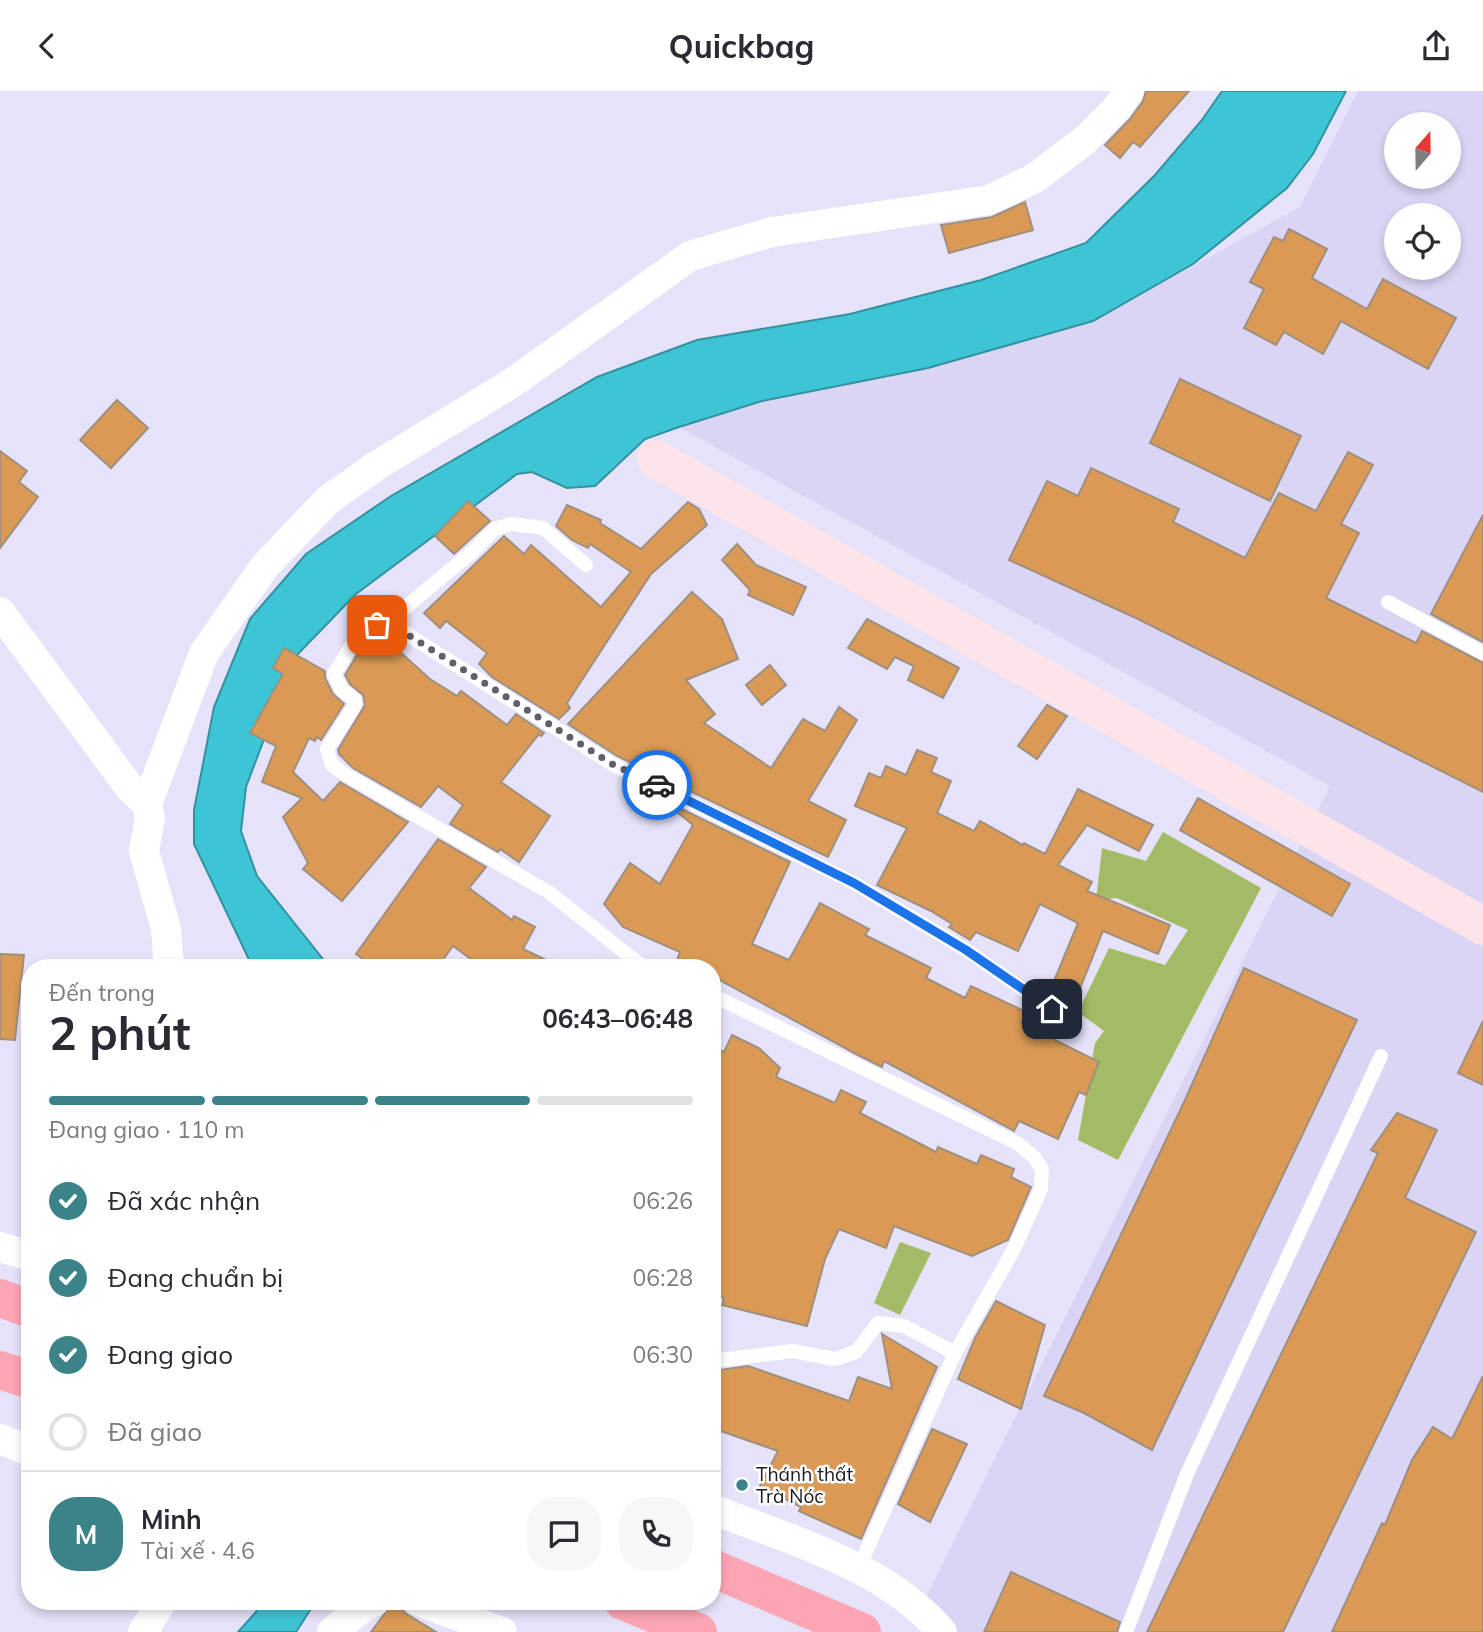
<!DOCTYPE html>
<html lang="vi">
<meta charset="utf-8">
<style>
body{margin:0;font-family:Mulish,sans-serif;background:#f7f7f7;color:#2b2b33;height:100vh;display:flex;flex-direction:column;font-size:26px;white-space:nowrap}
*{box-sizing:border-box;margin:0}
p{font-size:23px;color:#7c7c81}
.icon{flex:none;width:38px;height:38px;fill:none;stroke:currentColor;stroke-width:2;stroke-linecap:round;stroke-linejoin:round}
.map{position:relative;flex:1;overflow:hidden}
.panel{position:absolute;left:21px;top:868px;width:700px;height:651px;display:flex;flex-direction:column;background:#fff;border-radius:28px;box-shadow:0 4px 10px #0003}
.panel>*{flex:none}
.needle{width:46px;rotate:20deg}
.fabs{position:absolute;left:1384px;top:21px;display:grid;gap:14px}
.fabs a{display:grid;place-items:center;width:77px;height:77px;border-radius:50%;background:#fff;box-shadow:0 4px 10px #0003;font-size:35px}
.pin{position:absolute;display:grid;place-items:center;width:60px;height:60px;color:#fff;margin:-30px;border-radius:14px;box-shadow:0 4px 10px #0006}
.courier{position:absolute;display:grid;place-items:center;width:70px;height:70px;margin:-35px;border:5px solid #1a73e8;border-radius:50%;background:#fff;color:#222;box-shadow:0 2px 9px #0007}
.head em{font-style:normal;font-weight:700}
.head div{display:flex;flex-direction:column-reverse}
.head{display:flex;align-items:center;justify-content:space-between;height:119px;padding:0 28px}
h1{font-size:46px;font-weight:700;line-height:52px}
.bar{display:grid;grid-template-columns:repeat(4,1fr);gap:10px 7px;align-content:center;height:84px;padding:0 28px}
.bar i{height:9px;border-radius:5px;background:#e1e1e2}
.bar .active{background:#3b8389}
.bar p{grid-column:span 4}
.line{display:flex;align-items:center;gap:18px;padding:0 28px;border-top:2px solid #e1e1e2}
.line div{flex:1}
.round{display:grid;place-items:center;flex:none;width:74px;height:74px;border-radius:28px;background:#f7f7f7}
ol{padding:0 28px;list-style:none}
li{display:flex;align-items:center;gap:21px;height:77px}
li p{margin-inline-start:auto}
li .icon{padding:7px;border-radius:50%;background:#3b8389;color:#fff;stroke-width:4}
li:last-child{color:#7c7c81}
li i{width:38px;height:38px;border:4px solid #e1e1e2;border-radius:50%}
header{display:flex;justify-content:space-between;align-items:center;height:91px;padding:0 28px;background:#fff;font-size:32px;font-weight:700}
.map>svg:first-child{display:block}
.built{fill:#dad5f4;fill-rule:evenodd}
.forest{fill:#a3bb65}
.water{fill:#3dc5d6;stroke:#3391a0;stroke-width:2}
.building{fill:#da9a55;stroke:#a08f7e;stroke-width:2}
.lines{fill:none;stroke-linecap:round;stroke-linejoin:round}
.lane{stroke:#fff;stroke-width:14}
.street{stroke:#fff;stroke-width:30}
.secondary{stroke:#fee4e8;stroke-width:38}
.highway{stroke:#fca5b4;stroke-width:38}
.done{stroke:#625f6d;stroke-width:7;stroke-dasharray:0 12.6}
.route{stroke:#1a73e8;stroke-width:9}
.poi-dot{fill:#3b8389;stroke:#fff;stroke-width:2.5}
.labels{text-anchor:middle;stroke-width:5;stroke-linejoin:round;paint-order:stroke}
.poi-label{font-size:19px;fill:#1b1922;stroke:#fff;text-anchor:start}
</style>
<header><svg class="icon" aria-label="back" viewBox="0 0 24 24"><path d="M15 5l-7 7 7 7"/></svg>Quickbag<svg class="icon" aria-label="share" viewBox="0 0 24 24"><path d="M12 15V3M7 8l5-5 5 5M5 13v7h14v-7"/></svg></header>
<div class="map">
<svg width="1483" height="1541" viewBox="0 0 1483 1541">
<rect width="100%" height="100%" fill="#e5e2f9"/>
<path class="built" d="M1358 0H1483V1541H927L912 1534 1330 695 679 336 762 310 928 277 1093 230 1300 116ZM1396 33H1449V86H1396ZM1396 124H1449V177H1396Z"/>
<g class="forest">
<polygon points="1163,741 1261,797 1118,1069 1078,1049 1095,952 1104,940 1078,921 1109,857 1165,874 1188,839 1117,807 1096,809 1102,757 1146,770"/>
<polygon points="900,1151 931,1162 900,1224 874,1212"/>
</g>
<g class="water">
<polygon points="1222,0 1346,0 1313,63 1287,97 1193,173 1093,230 928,277 762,310 679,336 645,348 595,395 567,397 532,381 517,383 356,503 295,566 246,696 241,740 257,785 330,877 253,877 194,753 194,719 214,616 250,528 306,463 391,405 597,286 697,249 850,223 981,189 1086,152 1155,84 1202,29"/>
<polygon points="259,1510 316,1510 296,1541 238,1541 256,1521"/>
</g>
<g class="building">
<polygon points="1146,0 1189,0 1140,56 1133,51 1120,67 1105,54 1130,28 1143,10"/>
<polygon points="1025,111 1033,139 949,162 941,134 992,126"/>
<polygon points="1289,138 1327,158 1312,187 1367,218 1383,188 1456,227 1428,278 1341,230 1323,263 1284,241 1276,254 1244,237 1264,198 1250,191 1274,146 1283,150"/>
<polygon points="1180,288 1301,345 1270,410 1150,352"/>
<polygon points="117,309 148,337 111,377 80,349"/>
<polygon points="0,360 27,380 19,391 38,406 0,457"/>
<polygon points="1348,361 1373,374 1341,433 1359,442 1326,507 1416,552 1422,540 1483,572 1483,701 1138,528 1009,469 1047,390 1078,405 1091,377 1179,418 1173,431 1245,467 1279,402 1316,420"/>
<polygon points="468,410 490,430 454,463 435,445"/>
<polygon points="688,411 699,418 707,434 651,483 567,612 570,617 559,628 492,586 479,573 487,562 446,530 440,537 424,522 504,445 524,463 531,454 601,516 631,481 590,453 588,457 572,449 556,435 567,414 601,429 600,432 641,458"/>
<polygon points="1483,424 1483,551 1431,523"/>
<polygon points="737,453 756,474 806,496 793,524 748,504 750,499 722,469"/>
<polygon points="692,501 722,528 738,568 686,589 715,623 704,632 771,677 803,628 825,640 839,616 857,629 808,710 846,729 828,766 617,665 568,633"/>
<polygon points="867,528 959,577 943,607 908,589 914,575 895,566 887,578 848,557"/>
<polygon points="387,542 391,544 389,551 430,588 457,605 461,600 507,634 516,623 544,642 541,645 539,643 501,691 550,725 519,771 500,758 498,761 450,733 463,714 438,695 421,716 353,677 339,663 338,659 365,614 363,604 350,593 345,584 363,554 371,547"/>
<polygon points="284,557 325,580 325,587 333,603 344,613 321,649 317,646 315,650 309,647 293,681 323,710 340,691 408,731 342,810 303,778 308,772 283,726 302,707 262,691 276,655 250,642 283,583 273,577"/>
<polygon points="770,574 786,594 762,614 746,594"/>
<polygon points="1047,614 1067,625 1037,668 1018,655"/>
<polygon points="917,659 937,667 931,681 951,690 937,722 974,740 980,730 1023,754 1024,752 1045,763 1078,698 1153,734 1139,760 1087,734 1058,774 1092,791 1087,800 1170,834 1158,863 1103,840 1079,900 1054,890 1078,832 1040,813 1018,860 976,841 970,849 949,836 952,833 931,820 877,794 907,737 855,715 869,682 881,687 886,675 906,684"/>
<polygon points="1198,707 1350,793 1332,825 1180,739"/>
<polygon points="661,708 790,771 752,853 789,869 820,812 869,838 865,844 931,877 926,887 965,907 971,895 1026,921 1021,932 1099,971 1086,1004 1079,1001 1058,1048 1019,1030 1014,1040 884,970 882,976 858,964 712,885 712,877 696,877 677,869 680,861 623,836 604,813 630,772 660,793 693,734"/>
<polygon points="438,748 486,776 469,797 512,829 514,825 535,836 523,858 563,877 483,877 453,855 437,877 376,877 356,863"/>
<polygon points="0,863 24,864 15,949 0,948"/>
<polygon points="1244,877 1357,929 1152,1359 1084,1322 1044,1305 1185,1009"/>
<polygon points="1483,930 1483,994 1458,982"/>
<polygon points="732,944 759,957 780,977 776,986 835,1012 841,999 866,1011 860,1022 936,1061 938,1056 977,1073 981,1064 1014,1078 1011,1086 1031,1096 1008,1149 972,1165 894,1135 886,1157 839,1138 825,1168 807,1235 722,1214 724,1207 712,1204 712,956 724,961"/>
<polygon points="1397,1022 1437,1039 1405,1107 1476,1141 1283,1541 1147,1541 1378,1062 1371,1059"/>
<polygon points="996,1210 1045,1234 1021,1318 958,1288 975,1247"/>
<polygon points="882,1243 937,1276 861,1448 799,1420 801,1416 760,1395 778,1360 712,1337 712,1280 748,1275 849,1310 858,1286 892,1298"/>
<polygon points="1483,1285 1483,1541 1332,1541 1382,1432 1385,1434 1412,1369 1433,1336 1452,1348"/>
<polygon points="932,1338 967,1353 930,1431 898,1413"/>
<polygon points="1011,1481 1120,1531 1117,1541 984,1541"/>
<polygon points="394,1510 405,1522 436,1541 371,1541"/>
</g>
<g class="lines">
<g class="lane">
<polyline points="586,474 543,437 511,433 495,438 472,461 388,531 366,539 356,548 334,583 342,599 355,609 355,614 327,658 332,674 343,682 550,802 638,872 648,877"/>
<polyline points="1388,511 1483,562"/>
<polyline points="388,531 612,673 854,792 966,859 1051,918"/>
<polyline points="712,904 1017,1052 1034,1066 1042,1078 1041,1098 1013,1160 955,1262 859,1476"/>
<polyline points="712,1270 793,1260 835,1268 856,1261 878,1232 904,1235 955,1262"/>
<polyline points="1126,1541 1187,1383 1381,965"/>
</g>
<g class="street">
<polyline points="0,521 130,697 147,713 150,727 144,760 166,838 169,877"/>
<polyline points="147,713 204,562 265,475 328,409 376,375 512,292 690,165 772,141 989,109 1035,87 1085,49 1116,18 1129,0"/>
<polyline points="0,1156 30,1165"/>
<polyline points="0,1348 30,1360"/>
<path d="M712 1418C792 1450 884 1474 942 1541"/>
<polyline points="418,1510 502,1541"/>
<polyline points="143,1541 162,1510"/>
<polyline points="332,1541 364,1515 375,1510"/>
</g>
<polyline class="secondary" points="656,368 1483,835"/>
<g class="highway">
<polyline points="0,1207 30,1218"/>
<polyline points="0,1279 30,1289"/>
<polyline points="712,1477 862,1541"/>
<polyline points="623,1510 698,1541"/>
</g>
</g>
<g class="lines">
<polyline class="done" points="377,534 388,531 612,673 657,694"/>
<polyline class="route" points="657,694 854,792 966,859 1052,918"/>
</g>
<circle class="poi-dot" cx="742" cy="1394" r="7"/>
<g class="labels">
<g class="poi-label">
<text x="756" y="1390">Thánh thất<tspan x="756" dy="22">Trà Nóc</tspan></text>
</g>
</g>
</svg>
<div class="fabs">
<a><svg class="needle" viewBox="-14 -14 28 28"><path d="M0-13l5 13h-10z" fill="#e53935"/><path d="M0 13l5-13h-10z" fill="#7c7c81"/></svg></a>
<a><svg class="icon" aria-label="locate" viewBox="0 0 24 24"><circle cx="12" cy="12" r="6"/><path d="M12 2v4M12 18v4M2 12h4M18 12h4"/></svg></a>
</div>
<div class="pin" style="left:377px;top:534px;background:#ea580c"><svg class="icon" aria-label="bag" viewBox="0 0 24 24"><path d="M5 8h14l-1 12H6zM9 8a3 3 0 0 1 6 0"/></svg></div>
<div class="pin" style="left:1052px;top:918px;background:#1f2937"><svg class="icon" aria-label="home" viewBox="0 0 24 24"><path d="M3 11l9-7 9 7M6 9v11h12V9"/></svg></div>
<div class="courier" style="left:657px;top:694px"><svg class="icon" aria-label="car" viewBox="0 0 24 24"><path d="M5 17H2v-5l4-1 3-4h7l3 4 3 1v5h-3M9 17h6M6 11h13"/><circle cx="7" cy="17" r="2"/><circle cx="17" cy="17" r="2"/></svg></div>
<section class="panel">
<div class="head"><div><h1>2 phút</h1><p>Đến trong</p></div><em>06:43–06:48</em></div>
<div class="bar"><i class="active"></i><i class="active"></i><i class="active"></i><i></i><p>Đang giao · 110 m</p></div>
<ol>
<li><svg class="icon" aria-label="check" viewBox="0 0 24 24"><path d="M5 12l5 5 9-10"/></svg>Đã xác nhận<p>06:26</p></li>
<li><svg class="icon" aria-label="check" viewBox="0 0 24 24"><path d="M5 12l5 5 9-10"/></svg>Đang chuẩn bị<p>06:28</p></li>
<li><svg class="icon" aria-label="check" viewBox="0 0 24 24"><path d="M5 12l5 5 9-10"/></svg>Đang giao<p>06:30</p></li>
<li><i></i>Đã giao</li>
</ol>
<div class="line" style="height:126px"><b class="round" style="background:#3b8389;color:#fff">M</b><div><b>Minh</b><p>Tài xế · 4.6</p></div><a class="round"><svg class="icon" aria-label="chat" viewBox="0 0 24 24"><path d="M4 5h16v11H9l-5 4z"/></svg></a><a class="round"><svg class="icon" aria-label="phone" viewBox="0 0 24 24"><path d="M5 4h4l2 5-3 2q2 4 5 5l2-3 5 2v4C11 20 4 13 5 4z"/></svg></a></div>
</section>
</div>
